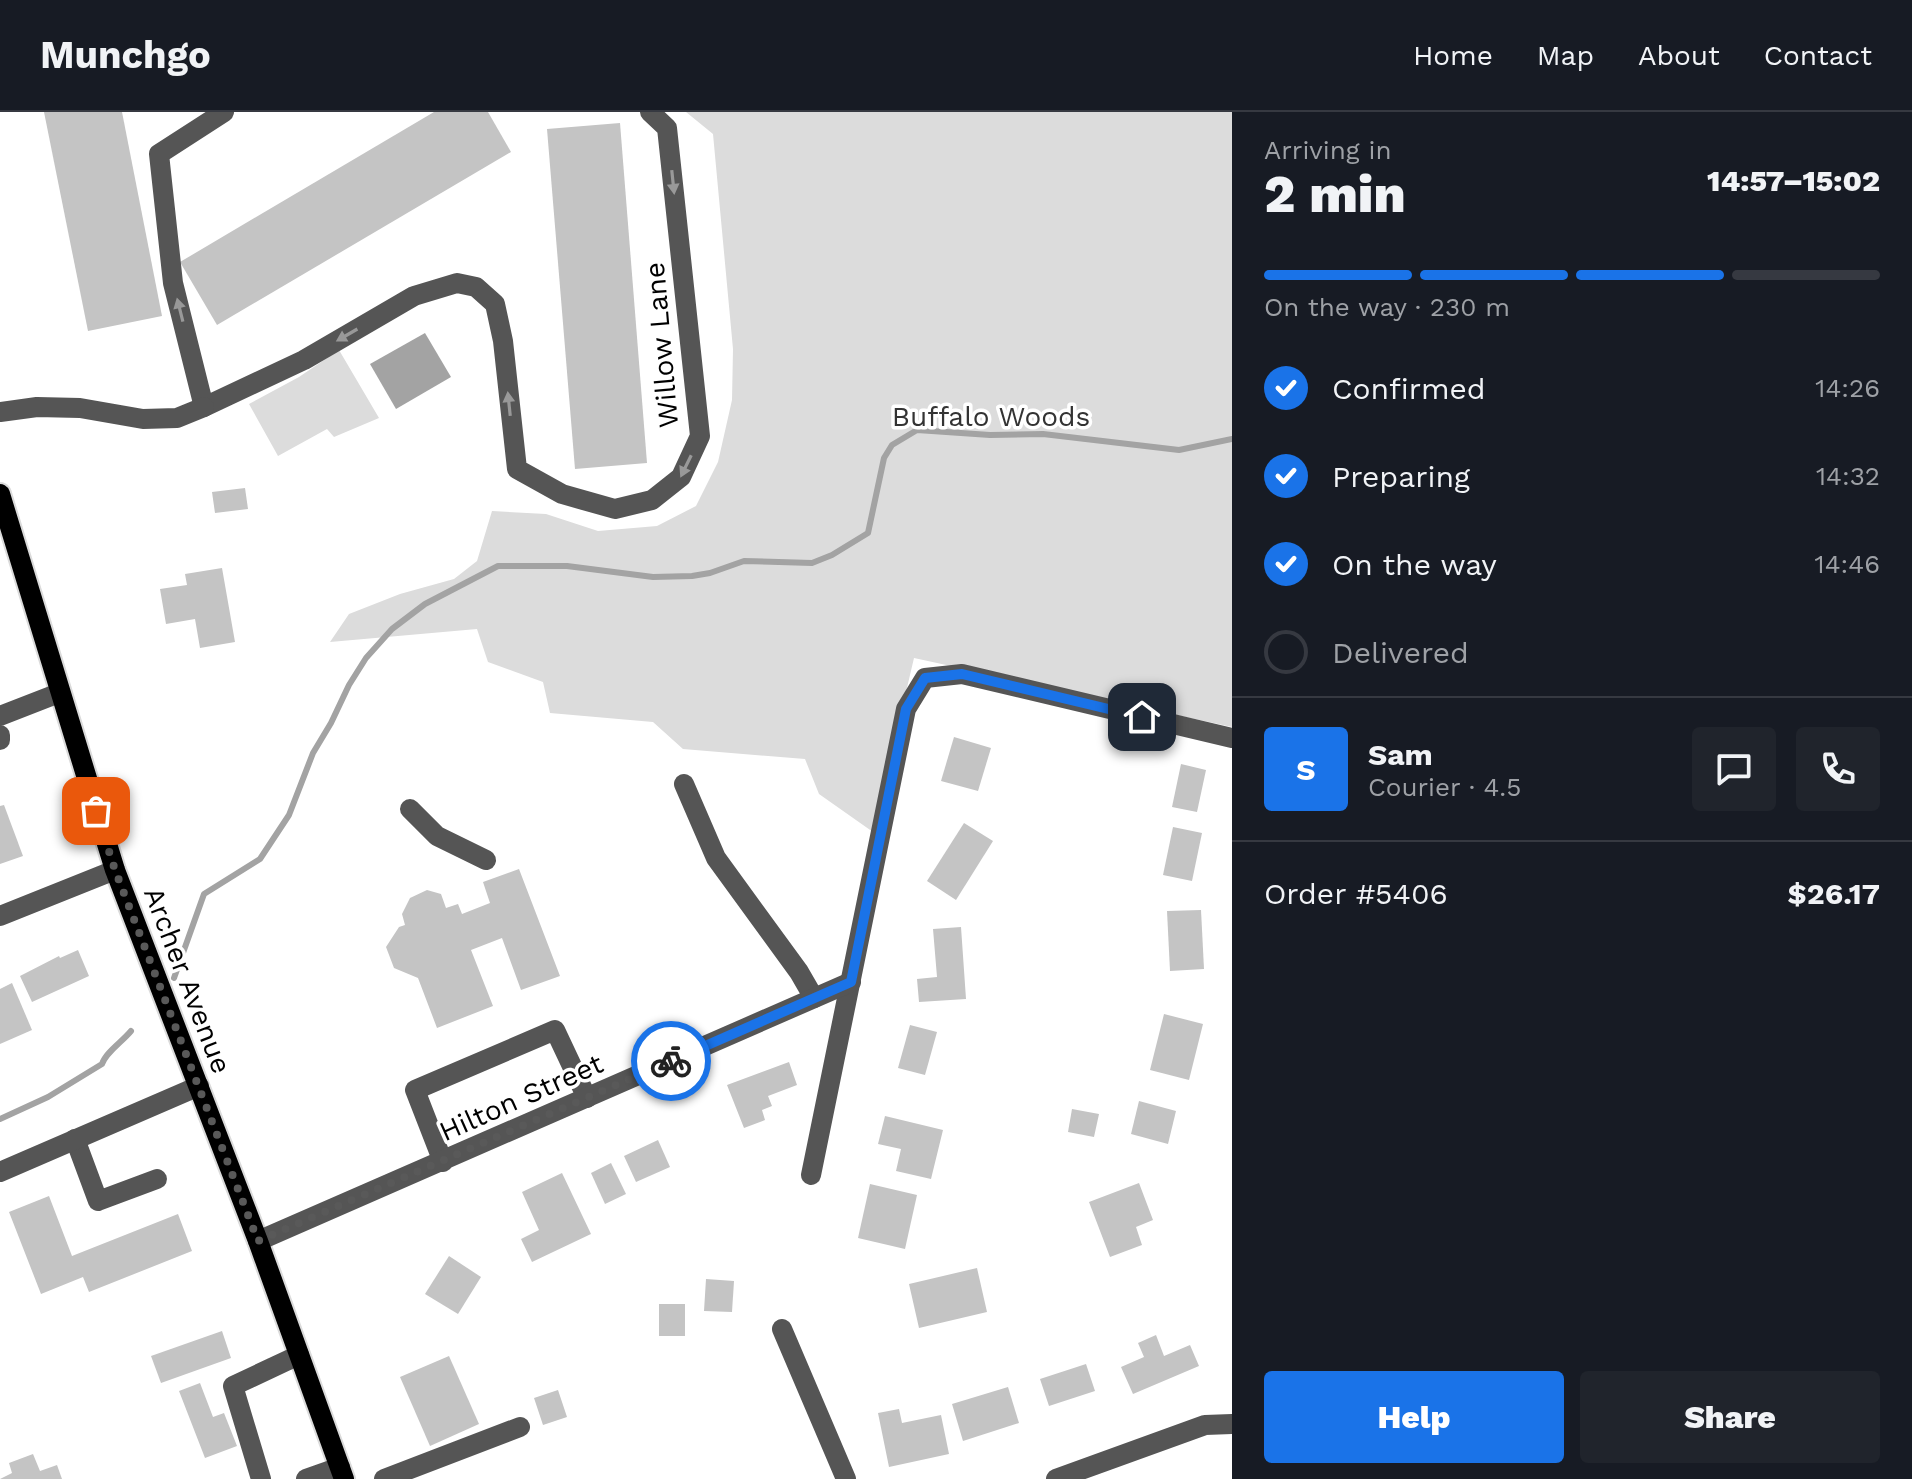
<!DOCTYPE html>
<meta charset="utf-8">
<style>
body{margin:0;font-family:"Work Sans",sans-serif;background:#20242c;color:#f1f3f6;height:100vh;display:flex;flex-direction:column;font-size:30px;white-space:nowrap}
*{box-sizing:border-box;margin:0}
p{font-size:26px;color:#9ea1a6}
.icon{flex:none;width:44px;height:44px;fill:none;stroke:currentColor;stroke-width:2;stroke-linecap:round;stroke-linejoin:round}
.map{position:relative;flex:1;overflow:hidden}
.panel{display:flex;flex-direction:column;background:#171b24;width:680px}
.panel>*{flex:none}
.pin{position:absolute;display:grid;place-items:center;width:68px;height:68px;color:#fff;margin:-34px;border-radius:16px;box-shadow:0 4px 12px #0006}
.courier{position:absolute;display:grid;place-items:center;width:80px;height:80px;margin:-40px;border:6px solid #1a73e8;border-radius:50%;background:#fff;color:#222;box-shadow:0 2px 10px #0007}
.overview em{font-style:normal;font-weight:800}
.overview div{display:flex;flex-direction:column-reverse}
.overview{display:flex;align-items:center;justify-content:space-between;height:136px;padding:0 32px}
h1{font-size:52px;font-weight:800;line-height:60px}
.bar{display:grid;grid-template-columns:repeat(4,1fr);gap:12px 8px;align-content:center;height:96px;padding:0 32px}
.bar i{height:10px;border-radius:6px;background:#363941}
.bar .on{background:#1a73e8}
.bar p{grid-column:span 4}
.line{display:flex;align-items:center;gap:20px;padding:0 32px;border-top:2px solid #363941}
.line div{flex:1}
.round{display:grid;place-items:center;flex:none;width:84px;height:84px;border-radius:8px;background:#20242c}
ol{padding:0 32px;list-style:none}
li{display:flex;align-items:center;gap:24px;height:88px}
li p{margin-inline-start:auto}
li .icon{padding:8px;border-radius:50%;background:#1a73e8;color:#fff;stroke-width:4}
li:last-child{color:#9ea1a6}
li i{width:44px;height:44px;border:4px solid #363941;border-radius:50%}
.action{display:flex;gap:16px;margin-top:auto;padding:16px 32px}
.action a{flex:1;height:92px;border-radius:8px;background:#1a73e8;color:#fff;font-size:32px;font-weight:800;line-height:92px;text-align:center}
.action a+a{background:#20242c;color:#f1f3f6}
header{display:flex;align-items:center;gap:48px;box-sizing:border-box;height:112px;padding:0 40px;background:#171b24;border-bottom:2px solid #363941}
header strong{font-size:38px}
nav{display:flex;gap:44px;margin-inline-start:auto;font-size:28px}
main{display:flex;flex:1;min-height:0}
.map>svg:first-child{display:block}
.green{fill:#dcdcdc}
.water{fill:#a3a3a3}
.lines{fill:none;stroke-linecap:round;stroke-linejoin:round}
.stream{stroke:#a3a3a3;stroke-width:6}
.building{fill:#c4c4c4}
.major-casing{stroke:#dbdbdb;stroke-width:24}
.minor{stroke:#555;stroke-width:20}
.major{stroke:#000;stroke-width:20}
.oneway{fill:#999}
.done{stroke:#595959;stroke-width:8;stroke-dasharray:0 14.4}
.route{stroke:#1a73e8;stroke-width:10}
.labels{text-anchor:middle;stroke-width:7;stroke-linejoin:round;paint-order:stroke}
.street-label{font-size:28px;fill:#000;stroke:#fff}
.park-label{font-size:28px;fill:#333;stroke:#fff}
</style>
<header>
<strong>Munchgo</strong>
<nav><a>Home</a><a>Map</a><a>About</a><a>Contact</a></nav>
</header>
<main>
<div class="map">
<svg width="1232" height="1367" viewBox="0 0 1232 1367">
<rect width="100%" height="100%" fill="#fff"/>
<g class="green">
<polygon points="686,0 1232,0 1232,615 914,546 873,720 819,682 805,647 683,637 653,610 550,601 543,570 488,550 477,517 330,530 349,502 400,482 454,467 477,449 492,399 546,402 598,419 657,414 696,394 718,350 732,288 733,237 713,22"/>
<polygon points="339,238 379,306 334,325 327,317 278,344 249,292 299,265"/>
</g>
<polygon class="water" points="425,221 451,265 396,297 370,252"/>
<g class="lines">
<g class="stream">
<polyline points="174,866 204,782 260,747 289,703 313,641 331,611 349,573 366,546 392,517 425,492 498,454 567,454 653,465 692,464 710,461 744,449 812,451 832,443 868,421 884,346 892,333 917,318 990,323 1043,322 1179,338 1232,327"/>
<path d="M0 1007 48 985 102 952C106 940 122 930 131 919"/>
</g>
</g>
<g class="building">
<polygon points="44,0 122,0 162,204 88,219"/>
<polygon points="434,0 488,0 511,40 217,213 180,150"/>
<polygon points="620,11 647,351 575,357 547,17"/>
<polygon points="245,376 248,397 215,401 212,380"/>
<polygon points="222,456 235,530 200,536 195,507 166,512 160,477 187,473 185,462"/>
<polygon points="954,625 991,636 978,679 941,669"/>
<polygon points="1181,652 1206,658 1197,700 1172,695"/>
<polygon points="4,693 23,744 0,752 0,694"/>
<polygon points="964,711 993,729 956,788 927,769"/>
<polygon points="1173,715 1202,721 1192,769 1163,763"/>
<polygon points="519,757 560,864 521,878 502,826 471,838 493,894 437,916 418,866 394,856 386,835 399,815 405,813 402,802 410,786 427,778 441,782 446,796 458,792 462,802 490,791 483,770"/>
<polygon points="1201,798 1204,857 1170,859 1167,799"/>
<polygon points="961,815 966,887 919,890 917,867 937,865 933,817"/>
<polygon points="78,838 89,864 32,890 20,864 59,844 60,846"/>
<polygon points="12,871 32,918 0,932 0,877"/>
<polygon points="1164,902 1203,912 1189,968 1150,958"/>
<polygon points="910,913 937,920 925,963 898,956"/>
<polygon points="789,950 797,973 768,984 772,994 762,998 765,1008 744,1016 727,973"/>
<polygon points="1139,989 1176,999 1168,1032 1131,1022"/>
<polygon points="1072,997 1099,1002 1094,1025 1068,1020"/>
<polygon points="885,1004 943,1018 931,1067 896,1059 901,1037 878,1032"/>
<polygon points="658,1028 670,1055 636,1070 624,1044"/>
<polygon points="611,1051 626,1082 605,1092 591,1061"/>
<polygon points="562,1061 591,1122 532,1150 521,1127 539,1118 522,1080"/>
<polygon points="1139,1071 1153,1108 1136,1115 1142,1133 1110,1145 1089,1090"/>
<polygon points="870,1072 917,1083 905,1137 858,1126"/>
<polygon points="49,1084 72,1144 178,1102 192,1139 89,1180 83,1165 41,1182 9,1100"/>
<polygon points="449,1144 481,1165 458,1202 425,1182"/>
<polygon points="977,1156 987,1200 919,1216 909,1172"/>
<polygon points="706,1167 734,1169 732,1200 704,1199"/>
<rect x="659" y="1192" width="26" height="32"/>
<polygon points="222,1219 231,1246 161,1271 151,1244"/>
<polygon points="1156,1223 1164,1244 1190,1233 1199,1254 1133,1282 1121,1255 1144,1245 1138,1231"/>
<polygon points="449,1244 479,1312 430,1334 400,1265"/>
<polygon points="1086,1252 1095,1279 1049,1294 1040,1267"/>
<polygon points="200,1271 213,1305 224,1301 237,1334 205,1346 179,1279"/>
<polygon points="1008,1275 1019,1311 963,1329 952,1292"/>
<polygon points="558,1278 567,1305 543,1313 534,1286"/>
<polygon points="899,1297 902,1311 941,1303 949,1342 889,1355 878,1301"/>
<polygon points="33,1342 40,1359 57,1353 62,1367 0,1367 12,1361 9,1351"/>
</g>
<g class="lines">
<g class="major-casing">
<polyline id="major" points="0,382 115,758 258,1129 344,1367"/>
</g>
<g class="minor">
<polyline points="224,0 159,42 173,171 204,295 304,248 414,184 457,171 476,175 495,192 503,229 517,357 562,382 615,397 652,388 681,365 700,324 667,16 650,0"/>
<polyline points="0,300 37,295 80,296 143,307 177,306 204,295"/>
<polyline points="0,604 59,581"/>
<polyline points="0,623 0,628"/>
<polyline points="684,672 716,746 799,860 814,886"/>
<polyline points="410,697 437,724 486,748"/>
<polyline points="0,804 115,758"/>
<polyline points="75,1027 98,1089 157,1067"/>
<polyline points="443,1050 415,978 555,918 587,986"/>
<polyline points="0,1060 199,974"/>
<polyline points="811,1063 906,597 925,566 962,562 1232,626"/>
<polyline points="258,1129 851,870"/>
<polyline points="782,1217 846,1367"/>
<polyline points="261,1367 233,1274 299,1243"/>
<polyline points="306,1367 340,1355"/>
<polyline points="384,1367 520,1315"/>
<polyline points="1056,1367 1205,1313 1232,1312"/>
</g>
<use href="#major" class="major"/>
</g>
<defs><path id="oneway-solid" d="M-6-.8H1V-3.2L6.5 0L1 3.2V.8H-6Z" transform="scale(2)"/></defs>
<g class="oneway">
<use href="#oneway-solid" transform="translate(673 70) rotate(84)"/>
<use href="#oneway-solid" transform="translate(180 198) rotate(-104)"/>
<use href="#oneway-solid" transform="translate(347 223) rotate(150)"/>
<use href="#oneway-solid" transform="translate(509 292) rotate(-96)"/>
<use href="#oneway-solid" transform="translate(686 354) rotate(116)"/>
</g>
<g class="lines">
<polyline class="done" points="96,699 115,758 258,1129 671,949"/>
<polyline class="route" points="671,949 851,870 906,597 925,566 962,562 1142,605"/>
</g>
<g class="labels">
<g class="street-label">
<text transform="translate(661 233) rotate(-95)" y="10">Willow Lane</text>
<text transform="translate(188 868) rotate(69)" y="10">Archer Avenue</text>
<text transform="translate(521 985) rotate(-24)" y="10">Hilton Street</text>
</g>
<g class="park-label">
<text x="991" y="314">Buffalo Woods</text>
</g>
</g>
</svg>
<div class="pin" style="left:96px;top:699px;background:#ea580c"><svg class="icon" aria-label="bag" viewBox="0 0 24 24"><path d="M5 8h14l-1 12H6zM9 8a3 3 0 0 1 6 0"/></svg></div>
<div class="pin" style="left:1142px;top:605px;background:#1f2937"><svg class="icon" aria-label="home" viewBox="0 0 24 24"><path d="M3 11l9-7 9 7M6 9v11h12V9"/></svg></div>
<div class="courier" style="left:671px;top:949px"><svg class="icon" aria-label="bike" viewBox="0 0 24 24"><circle cx="6" cy="16" r="4"/><circle cx="18" cy="16" r="4"/><path d="M6 16l4-8h5l3 8M10 8l3 8H6M13 5h3"/></svg></div>
</div>
<section class="panel">
<div class="overview"><div><h1>2 min</h1><p>Arriving in</p></div><em>14:57–15:02</em></div>
<div class="bar"><i class="on"></i><i class="on"></i><i class="on"></i><i></i><p>On the way · 230 m</p></div>
<ol>
<li><svg class="icon" aria-label="check" viewBox="0 0 24 24"><path d="M5 12l5 5 9-10"/></svg>Confirmed<p>14:26</p></li>
<li><svg class="icon" aria-label="check" viewBox="0 0 24 24"><path d="M5 12l5 5 9-10"/></svg>Preparing<p>14:32</p></li>
<li><svg class="icon" aria-label="check" viewBox="0 0 24 24"><path d="M5 12l5 5 9-10"/></svg>On the way<p>14:46</p></li>
<li><i></i>Delivered</li>
</ol>
<div class="line" style="height:144px"><b class="round" style="background:#1a73e8;color:#fff">S</b><div><b>Sam</b><p>Courier · 4.5</p></div><a class="round"><svg class="icon" aria-label="chat" viewBox="0 0 24 24"><path d="M4 5h16v11H9l-5 4z"/></svg></a><a class="round"><svg class="icon" aria-label="phone" viewBox="0 0 24 24"><path d="M5 4h4l2 5-3 2q2 4 5 5l2-3 5 2v4C11 20 4 13 5 4z"/></svg></a></div>
<div class="line" style="height:104px"><div>Order #5406</div><b>$26.17</b></div>
<div class="action"><a>Help</a><a>Share</a></div>
</section>
</main>
